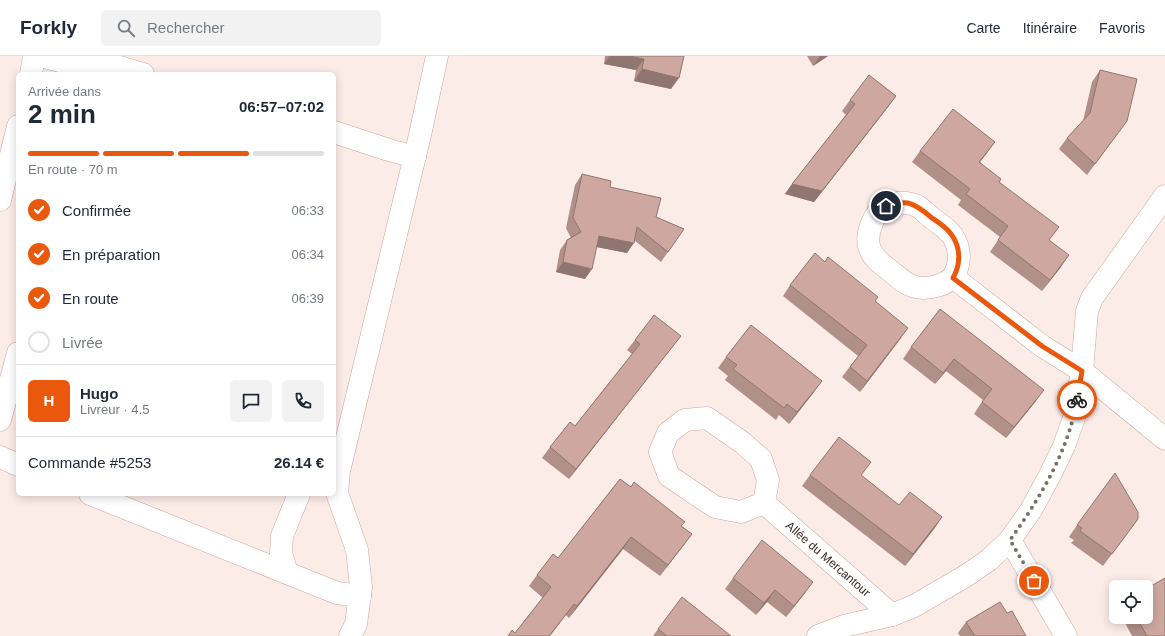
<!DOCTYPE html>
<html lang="fr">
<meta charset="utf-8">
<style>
body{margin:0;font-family:Arial,sans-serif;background:#f2f2f3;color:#1f2937;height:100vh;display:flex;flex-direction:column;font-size:15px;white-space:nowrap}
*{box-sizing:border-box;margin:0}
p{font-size:13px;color:#747a83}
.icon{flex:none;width:22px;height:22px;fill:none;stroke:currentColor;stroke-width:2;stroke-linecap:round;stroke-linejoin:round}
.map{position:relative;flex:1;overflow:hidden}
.panel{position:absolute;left:16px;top:16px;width:320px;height:424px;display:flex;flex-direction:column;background:#fff;border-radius:6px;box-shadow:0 2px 10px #0003}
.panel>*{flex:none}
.controls{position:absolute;left:1109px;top:524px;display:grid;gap:8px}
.controls a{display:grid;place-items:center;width:44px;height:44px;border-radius:6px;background:#fff;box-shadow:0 2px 10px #0003;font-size:20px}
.pin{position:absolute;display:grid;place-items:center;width:34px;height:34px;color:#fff;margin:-17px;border:2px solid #fff;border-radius:50%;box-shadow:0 1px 4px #0007}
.courier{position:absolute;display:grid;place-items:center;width:40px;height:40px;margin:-20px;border:3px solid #ea580c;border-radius:50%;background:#fff;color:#222;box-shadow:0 1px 5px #0007}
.summary em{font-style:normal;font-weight:600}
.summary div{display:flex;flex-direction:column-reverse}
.summary{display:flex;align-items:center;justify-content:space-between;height:68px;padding:0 12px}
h1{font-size:26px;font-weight:600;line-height:30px}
.bar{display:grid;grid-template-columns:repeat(4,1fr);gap:6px 4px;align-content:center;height:48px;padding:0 12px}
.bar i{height:5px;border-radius:3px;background:#e0e1e3}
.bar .active{background:#ea580c}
.bar p{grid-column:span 4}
.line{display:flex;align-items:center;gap:10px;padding:0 12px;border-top:1px solid #e0e1e3}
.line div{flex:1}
.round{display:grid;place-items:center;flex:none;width:42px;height:42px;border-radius:6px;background:#f2f2f3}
ol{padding:0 12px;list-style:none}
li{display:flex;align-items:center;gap:12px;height:44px}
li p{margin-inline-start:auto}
li .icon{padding:4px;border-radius:50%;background:#ea580c;color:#fff;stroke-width:4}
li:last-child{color:#747a83}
li i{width:22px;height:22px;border:2px solid #e0e1e3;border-radius:50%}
header{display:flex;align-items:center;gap:24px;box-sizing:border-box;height:56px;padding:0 20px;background:#fff;border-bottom:1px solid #e0e1e3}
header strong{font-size:19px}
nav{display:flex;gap:22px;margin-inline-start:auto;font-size:14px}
.search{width:280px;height:36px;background:#f2f2f3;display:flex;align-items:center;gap:10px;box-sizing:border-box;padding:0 14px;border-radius:6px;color:#747a83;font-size:15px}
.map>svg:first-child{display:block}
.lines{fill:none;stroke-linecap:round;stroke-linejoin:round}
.minor-casing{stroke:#cba69d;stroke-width:23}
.minor{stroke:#fff;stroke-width:22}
.wall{fill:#b1908a}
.shaded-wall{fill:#907670}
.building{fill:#cea8a0;stroke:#907670}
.done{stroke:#7d6d6a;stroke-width:4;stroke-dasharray:0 7.2}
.route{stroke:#ea580c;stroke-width:5}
.labels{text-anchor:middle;stroke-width:3.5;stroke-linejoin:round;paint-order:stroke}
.street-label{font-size:12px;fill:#382926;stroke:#fdfdfd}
</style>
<header>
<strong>Forkly</strong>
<div class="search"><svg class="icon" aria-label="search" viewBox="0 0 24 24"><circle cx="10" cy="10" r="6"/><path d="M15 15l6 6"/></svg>Rechercher</div>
<nav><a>Carte</a><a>Itinéraire</a><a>Favoris</a></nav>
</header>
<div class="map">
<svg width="1165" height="580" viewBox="0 0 1165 580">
<rect width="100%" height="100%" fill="#fcece8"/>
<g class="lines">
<g class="minor-casing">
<g id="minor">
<polyline points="41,0 72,8 103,6 143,18"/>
<polyline points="31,18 34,0"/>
<polyline points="334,76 389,94 415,101"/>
<polyline points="0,144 18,70"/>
<path d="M953 221C943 231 922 235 910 229 902 226 895 218 888 213 880 207 871 200 869 190 866 177 874 156 886 150 896 145 910 146 919 151 924 155 928 159 933 163 939 167 947 173 952 179 961 192 961 208 953 221L1042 290 1082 315 1165 383"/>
<polyline points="0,364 18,297"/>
<polyline points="0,401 18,409"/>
<polyline points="90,438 287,517 281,497 282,480 299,438"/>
<polyline points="764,447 741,456 715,451 669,420 660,396 668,377 685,364 707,362 743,387 761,403 768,424 764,447 892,559"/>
<polyline points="1010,484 1066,580"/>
<polyline points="287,517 337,537 360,540"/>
<polyline points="350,580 356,568 361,531 357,494 337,437 339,415 420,79 437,0"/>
<polyline points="818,580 844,570 892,559 914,550 964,521 989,504 1010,484 1031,454 1050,419 1064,390 1074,362 1082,315 1087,255 1092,242 1165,140"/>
</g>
</g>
<use href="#minor" class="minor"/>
</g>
<g class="wall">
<polygon points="605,0 684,0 671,33 634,25 636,14 604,8"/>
<polygon points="807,0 828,0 813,10"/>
<polygon points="1100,14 1119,76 1087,119 1059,93 1067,82 1083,65 1092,26"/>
<polygon points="850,44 888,51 814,146 785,138 792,128 846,59 842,55"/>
<polygon points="920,95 987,97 980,106 999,126 1049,185 1061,211 1042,235 990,196 1000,181 958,149 961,144 912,106"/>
<polygon points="582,118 610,131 656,161 684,173 661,206 634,184 627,197 596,191 585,223 556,216 560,194 567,184 571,182 566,172 575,129"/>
<polygon points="790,229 876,245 901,282 860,336 842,321 858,300 783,240"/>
<polygon points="940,253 1036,345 1006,382 974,358 983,344 946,315 935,328 903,303 911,291"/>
<polygon points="635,284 673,290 569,423 542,402 550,391 575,370 632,298 627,294"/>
<polygon points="726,301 814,336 789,368 779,359 776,364 725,324 728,320 718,312"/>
<polygon points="810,419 899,449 942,461 934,473 905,510 802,430"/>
<polygon points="620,423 692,478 660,520 623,493 569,562 566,559 515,577 543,542 529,530 537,519 558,502"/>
<polygon points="1138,463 1103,510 1071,487 1074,484 1069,481 1077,469"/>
<polygon points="733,522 805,537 786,561 767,546 756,559 725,533"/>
<polygon points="1007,557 1026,580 960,580 958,577 966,566"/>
<polygon points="1122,561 1146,561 1165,580 1132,580"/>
<polygon points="658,573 731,580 653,580"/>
</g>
<g class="shaded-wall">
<polygon points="609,0 629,0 644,3 636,14 604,8"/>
<polygon points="820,0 828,0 813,10"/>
<polygon points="642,13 679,22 671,33 634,25"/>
<polygon points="896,40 888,51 814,146 785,138 792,128"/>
<polygon points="995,86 987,97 971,117 979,106"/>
<polygon points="599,180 634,187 627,197 592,190"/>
<polygon points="1069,199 1061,211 1042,235 1050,224"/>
<polygon points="563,206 592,213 585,223 556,216"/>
<polygon points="908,272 901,282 860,336 867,325"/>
<polygon points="681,280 673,290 569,423 576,413"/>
<polygon points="954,303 946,315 935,328 943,317"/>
<polygon points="822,325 814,336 789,368 797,356"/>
<polygon points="1044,334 1036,345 1006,382 1014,371"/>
<polygon points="942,461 934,473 905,510 913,498"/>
<polygon points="692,478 684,489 660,520 668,509"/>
<polygon points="631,481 623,493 569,562 577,550"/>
<polygon points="813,526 805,537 786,561 794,550"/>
<polygon points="775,534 767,546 756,559 764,547"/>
<polygon points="574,548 566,559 550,580 549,580"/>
</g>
<g class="building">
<polygon points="629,0 684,0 679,22 642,13 644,3"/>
<polygon points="1100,14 1137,23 1127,65 1095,108 1067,82 1090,57"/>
<polygon points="869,19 896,40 822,135 792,128 855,48 850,44"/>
<polygon points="953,53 995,86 979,106 1001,123 999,126 1059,171 1049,184 1069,199 1050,224 998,184 1008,170 966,138 970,133 920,95"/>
<polygon points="582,118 611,125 610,131 661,142 656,161 684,173 668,196 637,171 634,187 599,180 592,213 563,206 567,184 581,176 573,162"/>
<polygon points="815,197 825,206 828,201 878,241 875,245 908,272 867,325 850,311 867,289 790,229"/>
<polygon points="940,253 1044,334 1014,371 982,346 992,333 954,303 943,317 911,291"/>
<polygon points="654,259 681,280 576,413 550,391 570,366 575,370 640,288 635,284"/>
<polygon points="751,269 822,325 797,356 787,348 784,352 733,313 737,309 726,301"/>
<polygon points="839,381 871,406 861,419 899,449 910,436 942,461 913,498 810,419"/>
<polygon points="1115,417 1138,456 1138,463 1112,498 1080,475 1082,472 1077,469"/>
<polygon points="620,423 631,431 634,426 685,466 681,470 692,478 668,509 631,481 577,550 574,548 549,580 508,580 512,574 515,577 551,531 537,519 553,498 558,502"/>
<polygon points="762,484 813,526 794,550 775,534 764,547 733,522"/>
<polygon points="1165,522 1165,580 1147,580 1136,561 1146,561 1146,533"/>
<polygon points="682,541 731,580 667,580 658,573"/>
<polygon points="1000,546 1007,557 1012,555 1026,580 975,580 966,566"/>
</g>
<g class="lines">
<path class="done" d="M1034 525 1010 484C1040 442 1068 396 1077 344"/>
<path class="route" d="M886 150C893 148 900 146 908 147 917 149 925 156 932 162 938 166 946 171 951 178 961 191 961 208 953 222L1042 290 1082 315 1077 344"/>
</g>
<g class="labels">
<g class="street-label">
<text transform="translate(828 503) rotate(41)" y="4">Allée du Mercantour</text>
</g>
</g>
</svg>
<div class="controls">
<a><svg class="icon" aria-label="locate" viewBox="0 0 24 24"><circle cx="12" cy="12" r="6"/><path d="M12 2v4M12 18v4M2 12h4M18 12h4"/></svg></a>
</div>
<div class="pin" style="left:1034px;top:525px;background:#ea580c"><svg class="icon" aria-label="bag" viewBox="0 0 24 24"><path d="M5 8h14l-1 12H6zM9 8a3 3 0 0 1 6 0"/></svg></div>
<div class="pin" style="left:886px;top:150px;background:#1f2937"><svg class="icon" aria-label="home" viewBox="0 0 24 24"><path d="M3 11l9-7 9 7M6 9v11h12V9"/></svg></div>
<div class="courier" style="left:1077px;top:344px"><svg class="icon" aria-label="bike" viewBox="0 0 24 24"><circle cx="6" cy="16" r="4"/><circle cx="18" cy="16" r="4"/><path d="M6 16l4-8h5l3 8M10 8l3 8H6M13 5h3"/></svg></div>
<section class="panel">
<div class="summary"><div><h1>2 min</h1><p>Arrivée dans</p></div><em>06:57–07:02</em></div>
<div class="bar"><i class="active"></i><i class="active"></i><i class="active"></i><i></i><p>En route · 70 m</p></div>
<ol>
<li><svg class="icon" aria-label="check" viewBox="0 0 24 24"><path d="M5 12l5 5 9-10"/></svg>Confirmée<p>06:33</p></li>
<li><svg class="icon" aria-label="check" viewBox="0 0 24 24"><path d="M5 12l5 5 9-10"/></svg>En préparation<p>06:34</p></li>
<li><svg class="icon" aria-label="check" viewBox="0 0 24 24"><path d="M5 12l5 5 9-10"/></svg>En route<p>06:39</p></li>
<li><i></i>Livrée</li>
</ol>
<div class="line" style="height:72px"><b class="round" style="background:#ea580c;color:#fff">H</b><div><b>Hugo</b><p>Livreur · 4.5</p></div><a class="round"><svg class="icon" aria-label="chat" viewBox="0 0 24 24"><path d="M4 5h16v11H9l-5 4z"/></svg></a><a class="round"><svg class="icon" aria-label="phone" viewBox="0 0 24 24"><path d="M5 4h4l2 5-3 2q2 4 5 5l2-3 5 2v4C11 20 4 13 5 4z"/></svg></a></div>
<div class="line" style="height:52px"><div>Commande #5253</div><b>26.14 €</b></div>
</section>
</div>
